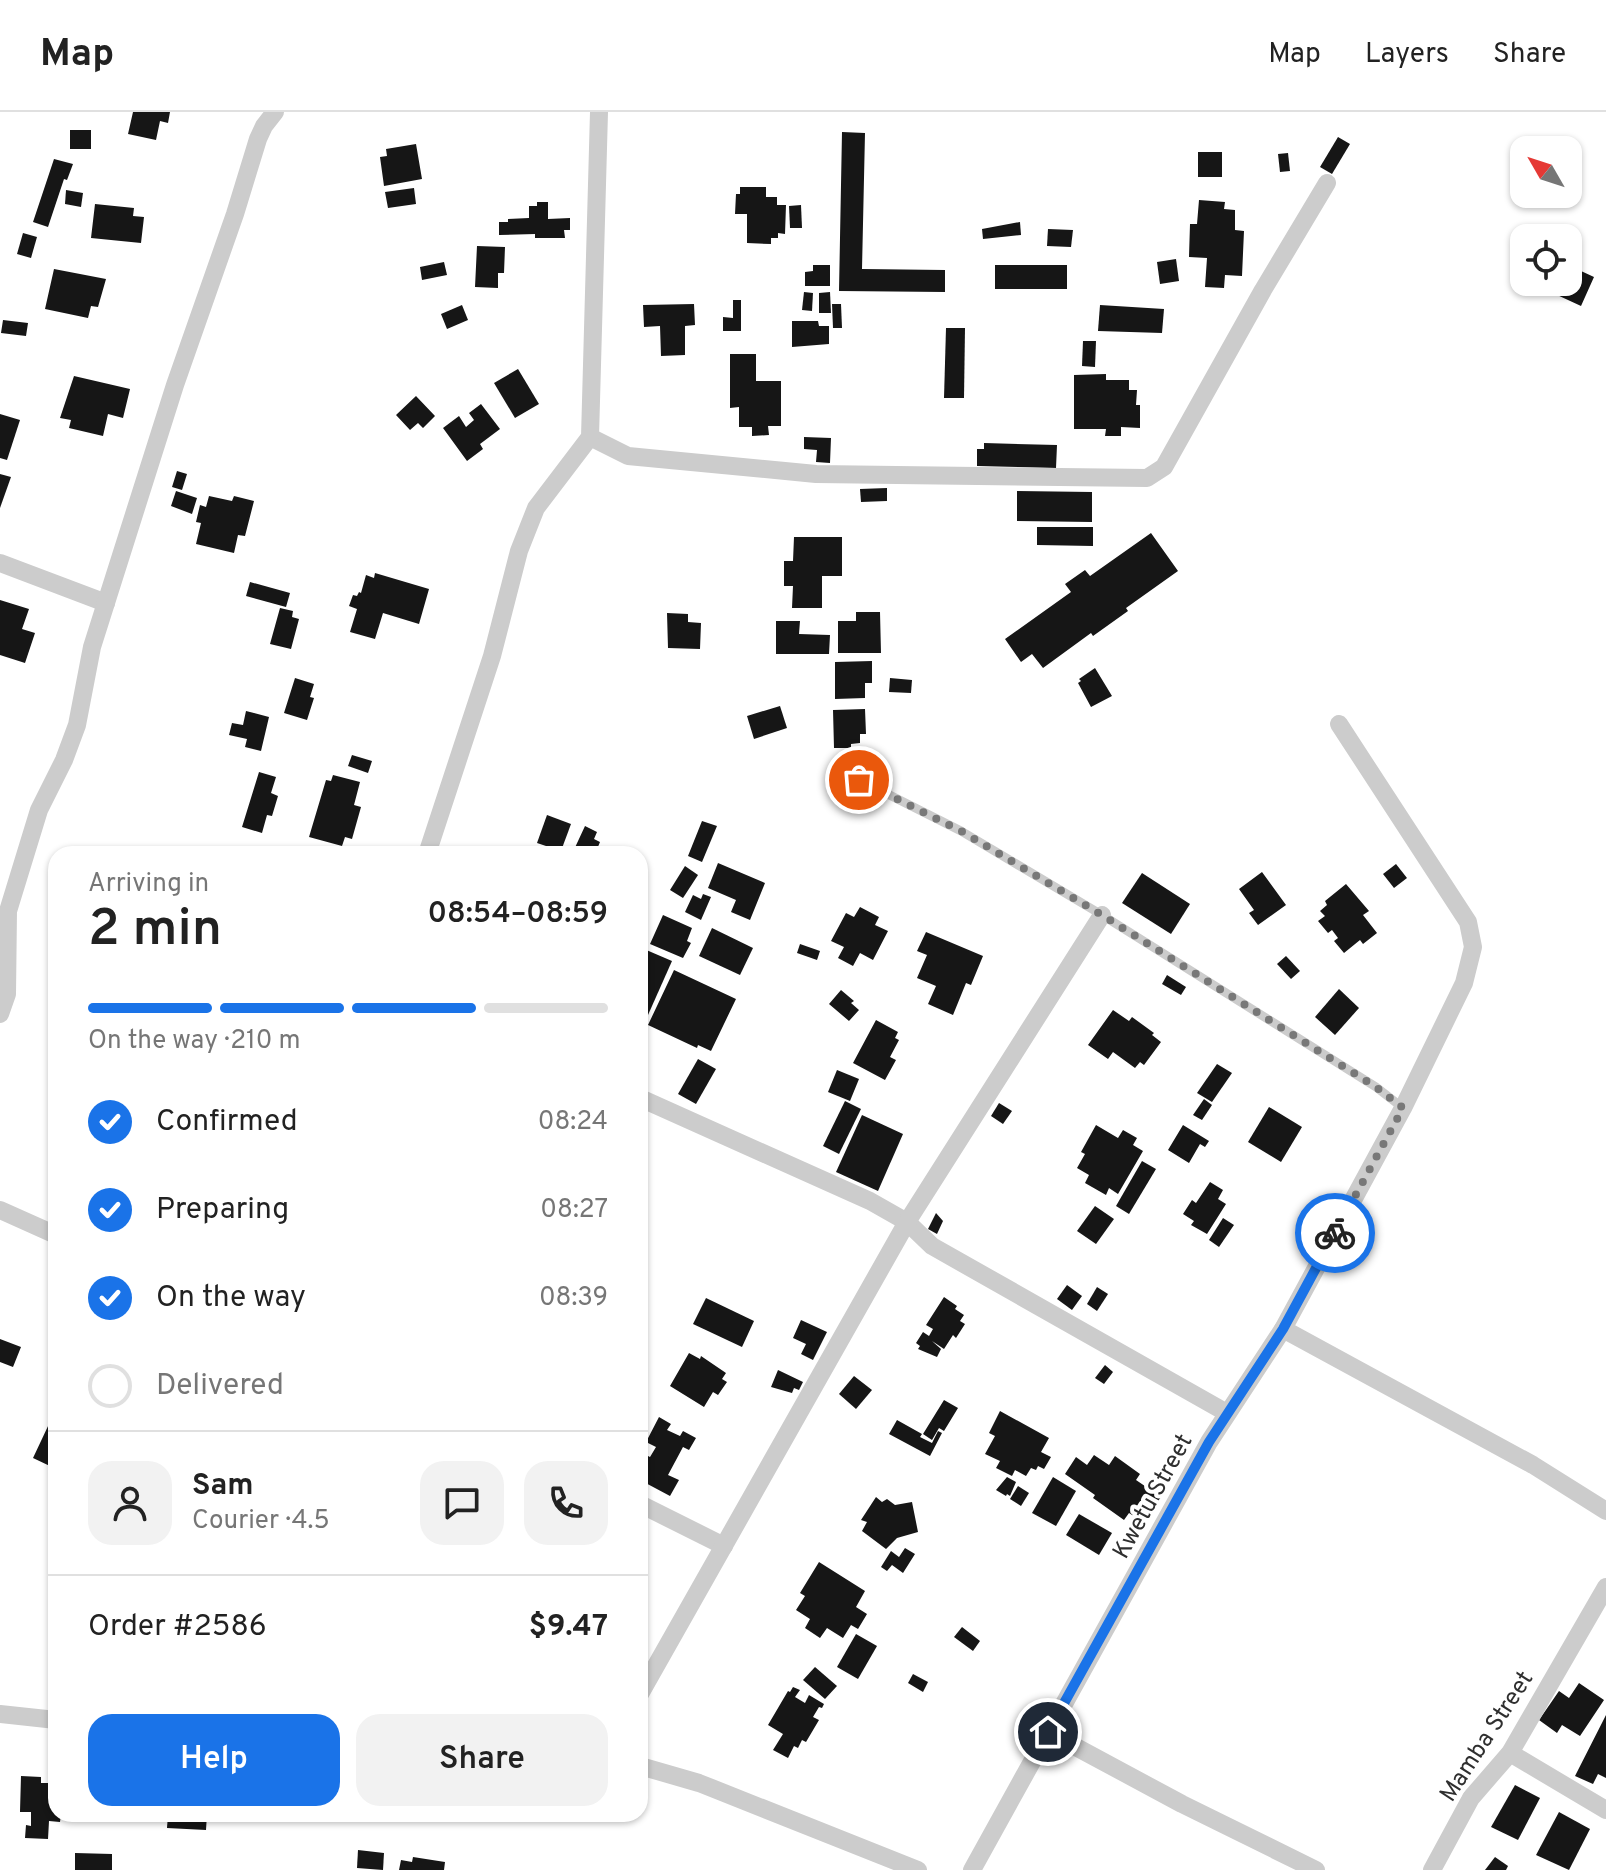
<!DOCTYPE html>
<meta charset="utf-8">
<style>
body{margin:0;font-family:Overpass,sans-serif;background:#f2f2f2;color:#222;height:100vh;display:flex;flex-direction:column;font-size:30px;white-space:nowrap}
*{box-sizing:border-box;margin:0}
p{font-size:26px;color:#767676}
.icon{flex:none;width:44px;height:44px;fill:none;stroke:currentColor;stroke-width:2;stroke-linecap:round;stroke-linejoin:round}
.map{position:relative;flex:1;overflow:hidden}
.details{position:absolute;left:48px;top:734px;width:600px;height:976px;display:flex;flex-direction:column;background:#fff;border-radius:24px;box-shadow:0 2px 6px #0004}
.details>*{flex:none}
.needle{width:52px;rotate:309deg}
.fabs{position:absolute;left:1510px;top:24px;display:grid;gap:16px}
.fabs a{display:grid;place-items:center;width:72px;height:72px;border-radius:16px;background:#fff;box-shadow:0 2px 6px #0004;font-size:40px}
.pin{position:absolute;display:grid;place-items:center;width:68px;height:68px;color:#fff;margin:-34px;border:4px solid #fff;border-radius:50%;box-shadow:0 2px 8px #0007}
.courier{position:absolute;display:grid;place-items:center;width:80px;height:80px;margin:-40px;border:6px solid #1a73e8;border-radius:50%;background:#fff;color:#222;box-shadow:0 2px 10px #0007}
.headline em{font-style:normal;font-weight:600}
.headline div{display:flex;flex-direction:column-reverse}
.headline{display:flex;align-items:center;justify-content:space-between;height:136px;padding:0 40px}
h1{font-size:52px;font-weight:600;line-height:60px}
.bar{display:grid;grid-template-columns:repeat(4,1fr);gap:12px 8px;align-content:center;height:96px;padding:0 40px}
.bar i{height:10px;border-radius:6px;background:#e0e0e0}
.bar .on{background:#1a73e8}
.bar p{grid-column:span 4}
.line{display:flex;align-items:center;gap:20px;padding:0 40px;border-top:2px solid #e0e0e0}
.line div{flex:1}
.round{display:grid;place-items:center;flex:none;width:84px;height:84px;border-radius:24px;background:#f2f2f2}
ol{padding:0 40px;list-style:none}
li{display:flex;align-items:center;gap:24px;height:88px}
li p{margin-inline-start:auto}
li .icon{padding:8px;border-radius:50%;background:#1a73e8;color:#fff;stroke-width:4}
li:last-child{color:#767676}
li i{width:44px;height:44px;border:4px solid #e0e0e0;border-radius:50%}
.primary-button{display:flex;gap:16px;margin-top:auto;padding:16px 40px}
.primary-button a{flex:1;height:92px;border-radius:24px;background:#1a73e8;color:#fff;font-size:32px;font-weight:600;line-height:92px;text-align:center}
.primary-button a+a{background:#f2f2f2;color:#222}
header{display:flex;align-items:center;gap:48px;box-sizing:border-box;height:112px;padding:0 40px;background:#fff;border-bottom:2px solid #e0e0e0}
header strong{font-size:38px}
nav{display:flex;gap:44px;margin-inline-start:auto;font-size:28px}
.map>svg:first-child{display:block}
.building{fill:#161616}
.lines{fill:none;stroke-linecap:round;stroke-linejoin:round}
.service{stroke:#ccc;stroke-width:9}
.minor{stroke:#ccc;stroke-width:18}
.done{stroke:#787878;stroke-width:8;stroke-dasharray:0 14.4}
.route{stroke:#1a73e8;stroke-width:10}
.labels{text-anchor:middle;stroke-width:8;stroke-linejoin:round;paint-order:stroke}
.street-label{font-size:24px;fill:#2f2f2f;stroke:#fff}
</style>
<header>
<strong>Map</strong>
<nav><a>Map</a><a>Layers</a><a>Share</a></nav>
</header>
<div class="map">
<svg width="1606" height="1758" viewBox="0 0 1606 1758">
<rect width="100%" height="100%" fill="#fff"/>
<g class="building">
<polygon points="133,0 170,0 168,11 160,9 156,28 128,22"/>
<rect x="70" y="18" width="21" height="19"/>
<polygon points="842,20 865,21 862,157 945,158 945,180 839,179"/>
<polygon points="1338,25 1350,32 1332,62 1320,55"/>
<polygon points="416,32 422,67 384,74 380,45 387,44 386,37"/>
<rect x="1198" y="40" width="24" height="25"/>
<polygon points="1288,41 1290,59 1280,60 1278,42"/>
<polygon points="54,47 73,52 67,68 64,67 48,115 33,110"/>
<polygon points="740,75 766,75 766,85 777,85 777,93 786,93 785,122 778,121 778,126 771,126 771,132 747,131 747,102 735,102 736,82 740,82"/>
<polygon points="414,76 416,92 388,96 385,80"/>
<polygon points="66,78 83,81 81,95 65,92"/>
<polygon points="1199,88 1225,90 1224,97 1235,98 1235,118 1244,119 1242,164 1225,163 1224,176 1205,175 1207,146 1189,145 1190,112 1197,112"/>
<polygon points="537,90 548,90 548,107 570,106 570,118 564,118 565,126 535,126 535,122 499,123 499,110 508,110 508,107 529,106 529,94 537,94"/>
<polygon points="95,92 134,96 133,104 144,105 141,131 91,126"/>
<polygon points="801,93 802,116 790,116 789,94"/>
<polygon points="1020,110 1021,123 983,127 982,117"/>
<polygon points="1048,117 1073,118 1071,135 1047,134"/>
<polygon points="23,121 37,125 31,146 17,142"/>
<polygon points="477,134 505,135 504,161 498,161 498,176 475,175"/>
<polygon points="1176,147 1179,169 1160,172 1157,150"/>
<polygon points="444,150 447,163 422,168 420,155"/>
<polygon points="813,153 830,153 830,174 805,174 805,160 813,159"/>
<rect x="995" y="153" width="72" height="24"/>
<polygon points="1568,153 1594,165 1581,194 1555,182 1560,170 1568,170"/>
<polygon points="54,157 106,167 98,195 91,194 88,206 45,197"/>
<polygon points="804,180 813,181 812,199 802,198"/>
<polygon points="830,180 831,201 819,201 819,181"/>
<polygon points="733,188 741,188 741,219 723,219 723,205 733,206"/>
<polygon points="694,192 695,213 685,214 685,243 661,244 660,214 644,215 643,193"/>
<polygon points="832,192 841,192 842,216 833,216"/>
<polygon points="462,193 468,208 447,217 441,202"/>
<polygon points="1100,193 1164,197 1162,221 1098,219"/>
<polygon points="3,208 28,211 26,224 1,221"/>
<polygon points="792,209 818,209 819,214 829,214 829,232 792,235"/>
<polygon points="946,216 965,216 964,286 944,286"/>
<polygon points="1083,229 1096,229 1095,255 1082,254"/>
<polygon points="730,242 756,242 756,269 781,269 781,314 768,314 769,323 752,324 752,315 739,315 739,295 730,296"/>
<polygon points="518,257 539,292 515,306 494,271"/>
<polygon points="1106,262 1106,268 1129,268 1129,278 1137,278 1136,293 1140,293 1140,316 1121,315 1121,324 1105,324 1106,317 1074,317 1074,263"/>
<polygon points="74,264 130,277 123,306 108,302 103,324 69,316 71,308 60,306"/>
<polygon points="416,284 435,304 423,316 418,311 410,318 396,303"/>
<polygon points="481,292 500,317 480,332 483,337 467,349 443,316 459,304 466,315 474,308 469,301"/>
<polygon points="0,302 20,308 7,348 0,346"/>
<polygon points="804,325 831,326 830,351 816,350 817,338 804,337"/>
<polygon points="984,331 1057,333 1056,356 977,354 977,337 984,337"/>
<polygon points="177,359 187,362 182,378 172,375"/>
<polygon points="0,362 11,365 0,396"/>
<polygon points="887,376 887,389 861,390 860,377"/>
<polygon points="176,379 197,386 192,402 171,394"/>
<polygon points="1017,379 1092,380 1092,410 1017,409"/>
<polygon points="209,384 232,389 234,384 254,389 245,424 238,423 234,441 196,432 201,411 196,410 200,393 206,395"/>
<polygon points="1037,415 1093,415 1093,434 1037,433"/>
<polygon points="1151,421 1178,459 1126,496 1128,499 1093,524 1091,521 1043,556 1032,542 1021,550 1005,527 1071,480 1065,472 1085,458 1090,464"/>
<polygon points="794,425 842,425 842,464 822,464 822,496 792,496 793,474 784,474 784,449 793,449"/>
<polygon points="375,461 429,477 419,512 383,501 375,527 350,520 357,497 349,494 353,483 357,484 359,480 361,481 366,463 374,466"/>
<polygon points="250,470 290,481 286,495 246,484"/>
<polygon points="0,488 29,497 22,517 35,521 25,551 0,543"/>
<polygon points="280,496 293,499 292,505 299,507 291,537 270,532"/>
<polygon points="856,500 880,500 881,541 838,541 838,509 856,509"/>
<polygon points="667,501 688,502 688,510 701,511 700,537 668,536"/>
<polygon points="776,509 800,509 799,522 830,523 829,542 776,542"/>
<polygon points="872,549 872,571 865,571 865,586 835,587 835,550"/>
<polygon points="1095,556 1112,584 1091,595 1078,571 1081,569 1079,567"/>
<polygon points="295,566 314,572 310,585 314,586 307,608 284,601"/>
<polygon points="890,566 912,568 911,581 889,580"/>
<polygon points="780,594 787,616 754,627 747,604"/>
<polygon points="865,597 866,622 860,622 860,631 851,632 851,636 834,636 833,598"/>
<polygon points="246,599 269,605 261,639 245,635 247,627 229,623 232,611 243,613"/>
<polygon points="352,643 372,649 368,661 348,654"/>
<polygon points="259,660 276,665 271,681 278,684 272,704 267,703 262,721 242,715"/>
<polygon points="333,663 360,670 354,693 361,695 352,727 345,725 342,734 309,725 326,668 331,669"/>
<polygon points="547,703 571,712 561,739 537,731"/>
<polygon points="702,709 717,714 702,750 688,744"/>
<polygon points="585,714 597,720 594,727 600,730 595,742 572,742"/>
<polygon points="718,751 765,771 750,808 731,800 736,788 708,776"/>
<polygon points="1396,752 1407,766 1394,776 1383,762"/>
<polygon points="685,754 698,763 683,786 670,778"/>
<polygon points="1262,760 1286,793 1258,813 1249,801 1254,798 1239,777"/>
<polygon points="1142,761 1190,792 1171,822 1122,791"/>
<polygon points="1346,772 1369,799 1363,803 1377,821 1363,832 1360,828 1344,841 1334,829 1338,826 1332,818 1328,821 1318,809 1325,804 1320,799 1327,793 1325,789"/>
<polygon points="703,782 711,785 701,808 685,800 693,783 701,787"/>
<polygon points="860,795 879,805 875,813 888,819 873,848 860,841 853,854 838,846 844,835 831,829 846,801 854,805"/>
<polygon points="663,803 692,816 687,829 691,831 683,846 650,832"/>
<polygon points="712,816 753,836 740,863 699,844"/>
<polygon points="926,820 983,844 971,873 966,871 953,903 928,892 936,874 917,866 927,843 917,839"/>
<polygon points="800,832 820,839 817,848 797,841"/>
<polygon points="644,837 672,849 648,903 640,900 640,847"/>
<polygon points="1286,844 1300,859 1291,867 1277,852"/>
<polygon points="674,858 736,887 711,939 698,933 697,936 648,913"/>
<polygon points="1167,863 1186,875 1181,883 1162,872"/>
<polygon points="1339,877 1359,896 1335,923 1315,905"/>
<polygon points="841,878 854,889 851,891 859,898 849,909 829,892"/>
<polygon points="1113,898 1129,909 1132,905 1154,921 1152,923 1161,930 1144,953 1140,950 1135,956 1113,940 1108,947 1088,933"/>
<polygon points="876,908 898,920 895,926 899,928 890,945 896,948 885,968 853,951"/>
<polygon points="698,947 716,957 696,992 678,982"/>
<polygon points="1217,952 1232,961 1212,990 1197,981"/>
<polygon points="837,958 859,967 850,989 828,980"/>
<polygon points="1204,987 1212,993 1202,1008 1193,1003"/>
<polygon points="845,989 861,997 839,1042 823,1034"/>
<polygon points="999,991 1012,999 1003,1012 991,1004"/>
<polygon points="1269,995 1302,1015 1281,1050 1248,1030"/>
<polygon points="862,1003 903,1022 878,1079 836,1060"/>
<polygon points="1096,1013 1118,1026 1123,1018 1137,1026 1133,1033 1143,1039 1118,1082 1109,1076 1106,1083 1085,1071 1089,1063 1077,1056 1085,1042 1081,1040"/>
<polygon points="1183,1013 1209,1029 1205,1035 1200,1032 1189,1051 1168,1038"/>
<polygon points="1142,1049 1156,1057 1129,1102 1116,1094"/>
<polygon points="1210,1070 1223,1078 1218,1087 1226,1092 1207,1122 1191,1113 1194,1109 1183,1102 1192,1088 1196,1091"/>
<polygon points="1095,1094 1114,1107 1096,1132 1077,1119"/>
<polygon points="936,1101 943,1109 937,1122 928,1117"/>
<polygon points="1223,1106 1234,1113 1219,1135 1209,1128"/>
<polygon points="1067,1173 1082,1184 1072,1198 1057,1187"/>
<polygon points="1097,1175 1108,1182 1097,1199 1087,1192"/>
<polygon points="944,1185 957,1194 955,1197 964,1203 960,1209 965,1212 956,1226 953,1223 944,1237 932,1229 941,1237 937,1245 918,1237 920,1234 916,1231 923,1220 929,1224 933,1217 926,1213"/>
<polygon points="706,1186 754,1209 742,1235 693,1212"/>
<polygon points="801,1208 827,1220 813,1248 801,1242 806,1232 793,1226"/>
<polygon points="0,1227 21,1235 13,1255 0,1250"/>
<polygon points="689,1241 700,1247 701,1244 726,1261 722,1267 727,1270 718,1283 713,1280 704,1295 670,1274"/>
<polygon points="1105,1253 1113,1260 1104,1272 1095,1266"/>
<polygon points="778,1258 803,1270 799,1278 794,1276 792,1281 771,1275"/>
<polygon points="854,1264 872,1278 856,1297 839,1282"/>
<polygon points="944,1288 958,1296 944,1319 939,1316 932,1328 923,1322"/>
<polygon points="1000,1299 1049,1326 1041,1340 1051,1345 1044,1357 1038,1354 1036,1358 1031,1356 1026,1364 1015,1358 1012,1364 996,1356 1000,1349 985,1342 995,1324 989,1321"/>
<polygon points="659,1305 671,1312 667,1318 680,1324 683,1319 696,1326 689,1338 683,1335 668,1363 679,1368 670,1384 640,1368 640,1340 650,1345 656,1335 646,1330"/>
<polygon points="897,1308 922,1322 920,1325 932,1331 938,1319 942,1321 930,1344 889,1322"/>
<polygon points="49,1312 56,1315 56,1362 50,1359 52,1355 33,1346"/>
<polygon points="1094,1343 1109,1353 1115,1344 1140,1362 1136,1368 1161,1385 1143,1410 1129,1401 1124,1408 1093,1386 1095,1383 1065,1362 1076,1345 1087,1353"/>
<polygon points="1007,1365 1016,1370 1010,1384 1007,1382 1006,1384 996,1378"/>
<polygon points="1053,1365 1076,1379 1056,1414 1032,1401"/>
<polygon points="1018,1374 1029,1381 1021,1394 1010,1387"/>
<polygon points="876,1385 882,1390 887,1387 895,1393 912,1390 918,1420 897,1426 886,1437 862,1419 867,1410 861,1408"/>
<polygon points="1079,1402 1112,1421 1099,1443 1066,1423"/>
<polygon points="905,1436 915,1442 903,1461 892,1453 887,1459 881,1455 891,1439 899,1445"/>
<polygon points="819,1450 865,1479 856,1495 867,1502 858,1517 851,1513 843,1526 827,1516 820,1526 805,1516 810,1507 796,1498 805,1484 800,1481"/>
<polygon points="962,1515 980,1529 973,1539 954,1525"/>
<polygon points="856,1522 877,1534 858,1567 837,1555"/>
<polygon points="815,1555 837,1574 825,1587 803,1568"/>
<polygon points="913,1562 928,1570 923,1580 908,1571"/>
<polygon points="1579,1571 1604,1588 1580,1624 1562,1613 1557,1621 1539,1608 1559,1579 1569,1586"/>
<polygon points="793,1575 800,1578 795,1585 805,1591 809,1583 824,1592 822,1596 819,1595 813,1605 819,1608 806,1630 802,1628 798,1636 794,1634 788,1646 773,1638 783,1622 768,1613 788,1579 790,1580"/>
<polygon points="1606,1603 1606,1666 1598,1662 1593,1672 1575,1664"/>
<polygon points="21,1664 41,1665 41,1671 56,1671 56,1702 61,1702 60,1710 49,1709 48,1727 25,1726 26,1713 31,1714 31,1700 20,1700"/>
<polygon points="1515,1673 1540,1686 1518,1728 1491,1715"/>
<polygon points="1559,1700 1590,1717 1569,1758 1536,1743"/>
<polygon points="168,1702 207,1702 206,1718 167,1716"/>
<polygon points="358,1738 384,1741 383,1758 357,1756"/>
<polygon points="75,1741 112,1742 112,1758 75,1758"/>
<polygon points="413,1745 445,1750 444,1758 399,1758 401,1748 412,1750"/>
<polygon points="1495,1745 1508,1754 1506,1758 1485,1758"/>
</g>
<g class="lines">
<polyline class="service" points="834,655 961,719 1102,803 1376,975 1403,996"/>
<g class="minor">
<polyline points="590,325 628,344 816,362 1147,366 1164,355 1263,178 1327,71"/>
<polyline points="0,451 106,491"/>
<polyline points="427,742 492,544 519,439 536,396 590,325 599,0"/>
<polyline points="0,902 7,882 8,799 39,698 64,648 77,613 92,535 175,273 235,102 258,27 264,14 275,0"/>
<polyline points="640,986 870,1089 907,1110 932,1134 1227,1301"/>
<polyline points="0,1098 56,1123"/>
<polyline points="1283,1217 1533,1353 1606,1399"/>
<polyline points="640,1392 724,1434"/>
<polyline points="640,1582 907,1110 1102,803"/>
<polyline points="0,1602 56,1608"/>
<polyline points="1048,1620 1182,1692 1316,1758"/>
<polyline points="1510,1641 1606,1698"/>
<polyline points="640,1654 699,1671 918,1758"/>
<polyline points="972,1758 1209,1330 1283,1217 1403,996 1464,871 1473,835 1468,810 1339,612"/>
<polyline points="1432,1758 1471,1686 1510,1641 1606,1475"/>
</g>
</g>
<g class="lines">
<polyline class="done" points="859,668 961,719 1102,803 1376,975 1403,996 1335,1121"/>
<polyline class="route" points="1048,1620 1209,1330 1283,1217 1335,1121"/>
</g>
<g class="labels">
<g class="street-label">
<text transform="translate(1152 1384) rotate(-61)" y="8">Kwetu Street</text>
<text transform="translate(1486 1624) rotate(-57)" y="8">Mamba Street</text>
</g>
</g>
</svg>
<div class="fabs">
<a><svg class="needle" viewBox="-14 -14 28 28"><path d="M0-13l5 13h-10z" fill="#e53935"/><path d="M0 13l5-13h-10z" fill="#767676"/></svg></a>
<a><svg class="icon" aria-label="locate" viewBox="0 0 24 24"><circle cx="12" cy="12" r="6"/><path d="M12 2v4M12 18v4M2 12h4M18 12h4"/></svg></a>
</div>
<div class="pin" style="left:859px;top:668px;background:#ea580c"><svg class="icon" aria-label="bag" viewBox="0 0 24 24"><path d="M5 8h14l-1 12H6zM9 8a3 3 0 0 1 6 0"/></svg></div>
<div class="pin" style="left:1048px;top:1620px;background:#1f2937"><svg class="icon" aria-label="home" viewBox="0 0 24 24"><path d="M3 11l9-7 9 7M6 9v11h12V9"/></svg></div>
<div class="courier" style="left:1335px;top:1121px"><svg class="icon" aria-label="bike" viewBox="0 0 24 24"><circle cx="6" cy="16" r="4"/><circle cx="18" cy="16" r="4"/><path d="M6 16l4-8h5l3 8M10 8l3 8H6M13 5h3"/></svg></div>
<section class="details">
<div class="headline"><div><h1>2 min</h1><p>Arriving in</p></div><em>08:54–08:59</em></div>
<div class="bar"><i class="on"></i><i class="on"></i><i class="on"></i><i></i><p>On the way · 210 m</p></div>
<ol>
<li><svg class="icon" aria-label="check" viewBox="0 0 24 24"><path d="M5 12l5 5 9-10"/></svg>Confirmed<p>08:24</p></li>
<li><svg class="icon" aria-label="check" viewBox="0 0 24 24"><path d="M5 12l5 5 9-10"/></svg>Preparing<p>08:27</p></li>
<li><svg class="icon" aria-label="check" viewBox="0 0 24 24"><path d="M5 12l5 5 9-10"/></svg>On the way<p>08:39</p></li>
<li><i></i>Delivered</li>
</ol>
<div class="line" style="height:144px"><a class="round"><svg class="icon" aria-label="person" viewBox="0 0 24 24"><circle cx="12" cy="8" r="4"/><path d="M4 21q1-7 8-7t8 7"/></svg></a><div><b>Sam</b><p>Courier · 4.5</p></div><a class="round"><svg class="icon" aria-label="chat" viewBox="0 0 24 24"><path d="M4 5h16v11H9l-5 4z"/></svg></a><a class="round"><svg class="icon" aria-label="phone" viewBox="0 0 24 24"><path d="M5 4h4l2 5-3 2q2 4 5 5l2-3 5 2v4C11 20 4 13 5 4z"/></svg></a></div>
<div class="line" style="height:104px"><div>Order #2586</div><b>$9.47</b></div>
<div class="primary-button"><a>Help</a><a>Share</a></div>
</section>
</div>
